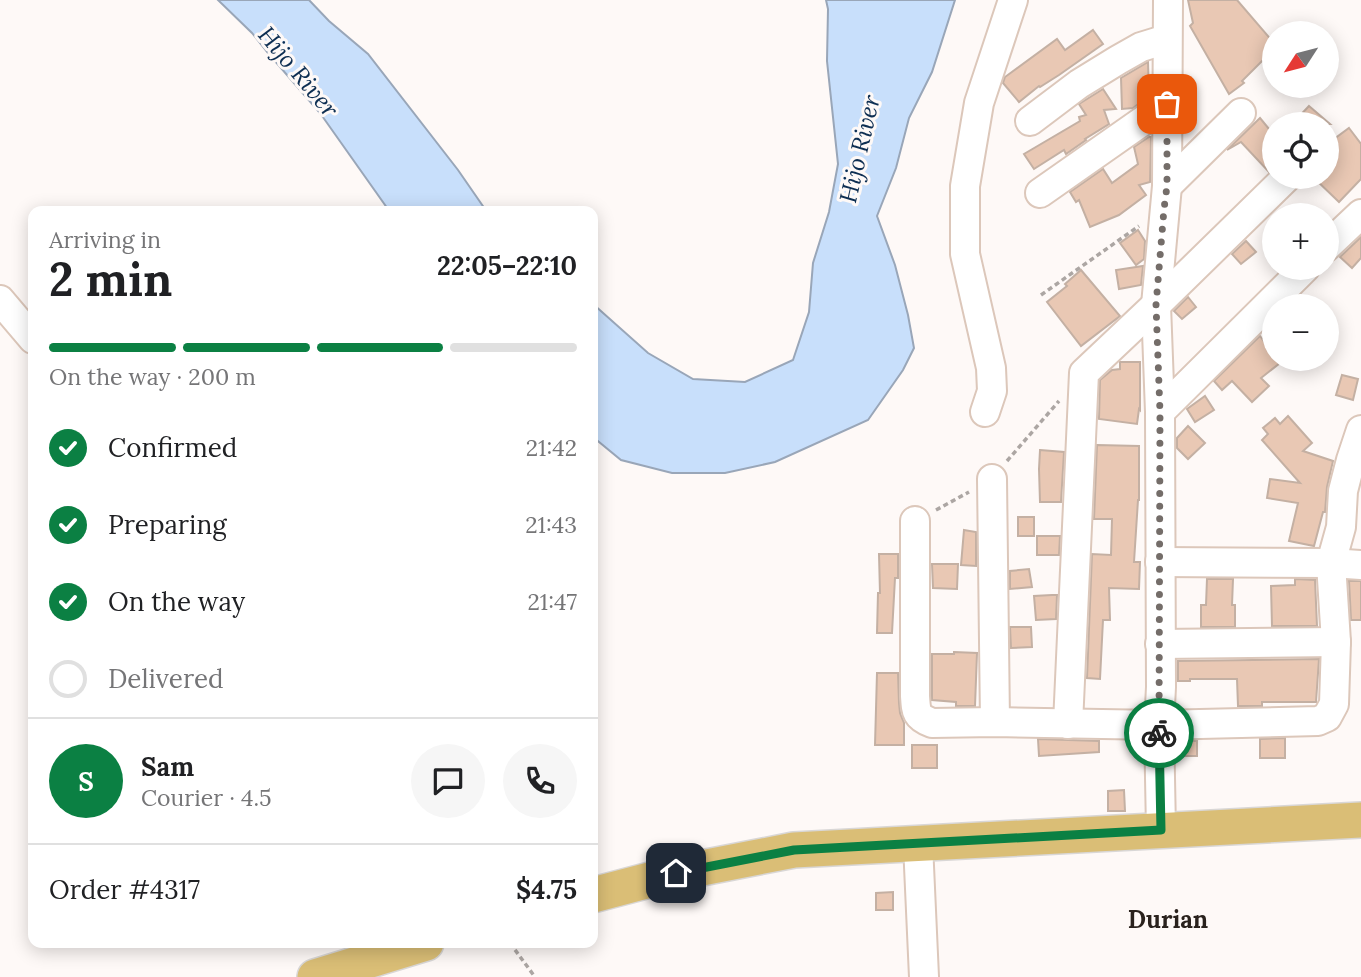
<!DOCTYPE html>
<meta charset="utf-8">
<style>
body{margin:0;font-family:Lora,serif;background:#f6f6f6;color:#202124;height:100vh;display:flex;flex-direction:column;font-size:26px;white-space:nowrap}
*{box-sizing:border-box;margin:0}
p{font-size:23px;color:#757577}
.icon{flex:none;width:38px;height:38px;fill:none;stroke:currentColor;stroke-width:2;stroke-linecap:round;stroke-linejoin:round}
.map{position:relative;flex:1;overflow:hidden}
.side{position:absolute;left:28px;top:206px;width:570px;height:742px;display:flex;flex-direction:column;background:#fff;border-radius:14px;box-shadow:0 4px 18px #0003}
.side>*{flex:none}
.needle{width:46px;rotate:234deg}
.controls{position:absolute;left:1262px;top:21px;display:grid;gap:14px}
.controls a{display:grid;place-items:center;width:77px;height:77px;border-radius:50%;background:#fff;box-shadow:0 4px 18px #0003;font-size:35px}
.pin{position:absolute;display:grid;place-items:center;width:60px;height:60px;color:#fff;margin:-30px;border-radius:14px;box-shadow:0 4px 10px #0006}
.courier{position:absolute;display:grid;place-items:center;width:70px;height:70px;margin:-35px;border:5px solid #0b8043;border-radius:50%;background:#fff;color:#222;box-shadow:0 2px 9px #0007}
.head em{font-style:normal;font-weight:700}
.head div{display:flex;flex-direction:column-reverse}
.head{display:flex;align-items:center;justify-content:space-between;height:119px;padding:0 21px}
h1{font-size:46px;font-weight:700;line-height:52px}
.bar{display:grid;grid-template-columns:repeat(4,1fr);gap:10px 7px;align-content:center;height:84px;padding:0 21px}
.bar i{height:9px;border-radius:5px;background:#e0e0e0}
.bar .active{background:#0b8043}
.bar p{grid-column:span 4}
.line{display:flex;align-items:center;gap:18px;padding:0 21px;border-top:2px solid #e0e0e0}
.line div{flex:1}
.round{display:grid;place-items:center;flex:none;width:74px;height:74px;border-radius:37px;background:#f6f6f6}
ol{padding:0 21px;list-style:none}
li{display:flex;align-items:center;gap:21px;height:77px}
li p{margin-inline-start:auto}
li .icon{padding:7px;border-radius:50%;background:#0b8043;color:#fff;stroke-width:4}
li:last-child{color:#757577}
li i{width:38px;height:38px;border:4px solid #e0e0e0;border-radius:50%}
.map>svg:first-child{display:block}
.water{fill:#c8dffb;stroke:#99a6b8;stroke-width:2}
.building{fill:#e9c8b4;stroke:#c4b0a3;stroke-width:2}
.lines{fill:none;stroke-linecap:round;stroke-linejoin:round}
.minor-casing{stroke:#dcc7ba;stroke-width:32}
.major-casing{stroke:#d9d7d6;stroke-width:38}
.path{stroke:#aca6a3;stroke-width:3.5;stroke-dasharray:5 3.5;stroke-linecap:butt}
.minor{stroke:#fff;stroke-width:28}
.major{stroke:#dabe76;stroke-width:35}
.done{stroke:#746d69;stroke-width:7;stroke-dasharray:0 12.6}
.route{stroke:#0b8043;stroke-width:9}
.labels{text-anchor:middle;stroke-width:6;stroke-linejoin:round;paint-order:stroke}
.water-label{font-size:24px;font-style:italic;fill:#0d2e52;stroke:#fef9f7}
.neighbourhood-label{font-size:24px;font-weight:bold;fill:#2a221d;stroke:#fef9f7}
</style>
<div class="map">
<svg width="1361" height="977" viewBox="0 0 1361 977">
<rect width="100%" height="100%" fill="#fef9f7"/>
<g class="water">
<polygon points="218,0 309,0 329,21 368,54 458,170 487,212 390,212 320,113 268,53 252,33"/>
<polygon points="826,0 955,0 932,72 909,118 896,168 877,216 895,265 908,315 914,348 903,370 868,420 775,462 725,473 672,473 621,460 593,437 593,304 648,353 693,379 745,382 793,360 809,312 813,263 829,212 838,164 827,61 828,9"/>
</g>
<g class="building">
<polygon points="1188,0 1237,0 1274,43 1274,49 1242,81 1244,83 1229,94 1190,26 1193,23"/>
<polygon points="1093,30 1103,44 1059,75 1040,87 1039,86 1019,102 1003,83 1005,77 1057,39 1065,50"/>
<polygon points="1148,62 1149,96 1133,108 1122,109 1121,78"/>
<polygon points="1103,89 1116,109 1104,110 1109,124 1085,139 1086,140 1066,154 1064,150 1034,169 1024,154 1080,121 1079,117 1086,115 1079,104"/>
<polygon points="1309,106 1330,124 1292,124"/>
<polygon points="1260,118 1274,135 1274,166 1269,172 1241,142 1227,150"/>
<polygon points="1349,128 1361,144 1361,179 1339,202 1313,177 1326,177 1326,145"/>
<polygon points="1149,137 1151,137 1150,182 1139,185 1146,195 1119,215 1090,227 1079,200 1076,202 1070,192 1103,169 1112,183 1138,164 1134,147"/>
<polygon points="1138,230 1145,241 1144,259 1136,265 1120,243"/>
<polygon points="1361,237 1361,258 1352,268 1340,257"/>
<polygon points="1246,241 1256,252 1241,264 1232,254"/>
<polygon points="1143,266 1141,285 1119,289 1116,270"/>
<polygon points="1081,270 1120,316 1081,346 1047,302 1067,286 1065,284"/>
<polygon points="1188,297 1196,307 1182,319 1174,311"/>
<polygon points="1260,336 1274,355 1274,359 1277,359 1280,363 1261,378 1269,386 1252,402 1232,381 1222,390 1214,381"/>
<polygon points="1120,362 1140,362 1140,410 1139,409 1137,424 1099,419 1100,380 1112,370 1120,369"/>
<polygon points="1342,375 1358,379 1353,400 1336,395"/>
<polygon points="1205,396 1214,410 1195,422 1187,409"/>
<polygon points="1288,416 1312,443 1303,451 1333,461 1327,487 1325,512 1323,512 1314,546 1289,541 1298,503 1267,498 1270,479 1300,483 1262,440 1268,434 1263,428 1275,418 1280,424"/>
<polygon points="1188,426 1205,443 1188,459 1177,448 1177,438"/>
<polygon points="1097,445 1139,446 1139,500 1138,500 1134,562 1140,562 1139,589 1109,588 1110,620 1103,620 1100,679 1087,678 1092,554 1111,555 1112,519 1094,519"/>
<polygon points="1040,450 1064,452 1061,502 1040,502 1039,469"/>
<rect x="1018" y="517" width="16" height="19"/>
<polygon points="964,530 976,532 976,566 961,565"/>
<polygon points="1037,536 1060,536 1059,555 1037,555"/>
<polygon points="879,554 898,554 898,578 895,578 892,633 877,633 878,593 880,593"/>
<polygon points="932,564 958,564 957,589 933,588"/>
<polygon points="1029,569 1032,587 1010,589 1010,571"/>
<polygon points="1207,579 1233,579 1232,605 1235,605 1235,627 1201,627 1201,605 1206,605"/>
<polygon points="1295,579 1315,580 1317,626 1272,626 1271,586 1295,585"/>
<polygon points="1349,581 1361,581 1361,620 1351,620"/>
<polygon points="1052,595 1057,595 1056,619 1036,620 1034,596"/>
<polygon points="1010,627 1031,627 1032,647 1011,648"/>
<polygon points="954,652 977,653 975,706 956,706 956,702 932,700 932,654 954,654"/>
<polygon points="1319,659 1316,702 1262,702 1262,706 1238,706 1237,679 1190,679 1190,681 1178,681 1178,661"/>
<polygon points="877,673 898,673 899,703 900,713 904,723 904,745 875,745"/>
<polygon points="1285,738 1285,758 1260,758 1260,739"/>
<polygon points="1038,739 1099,741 1099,752 1039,756"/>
<rect x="1176" y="741" width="21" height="15"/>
<rect x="912" y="745" width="25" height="23"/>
<polygon points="1124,790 1125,811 1108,811 1108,791"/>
<polygon points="893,892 893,910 876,910 876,893"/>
</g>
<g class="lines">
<g class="minor-casing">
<g id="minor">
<polyline points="1030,121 1079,84 1118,60 1141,47 1167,39"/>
<polyline points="1167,186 1241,113"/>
<polyline points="1040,193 1167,104"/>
<polyline points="1326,247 1361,214"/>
<polyline points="0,300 33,339"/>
<polyline points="985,412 992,391 991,368 965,254 965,186 979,103 1013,0"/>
<polyline points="1160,412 1305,268"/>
<polyline points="992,479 995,722"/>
<path d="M915 521V696C916 712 916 717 932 723L995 722 1159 725 1318 721 1327 717 1334 704 1336 642 1331 563 1341 527 1343 491 1351 460 1361 430"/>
<polyline points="1160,562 1331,563 1361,565"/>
<polyline points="1160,644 1336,642"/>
<polyline points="1068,724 1084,373 1156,305 1287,177"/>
<polyline points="1161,830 1159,725 1161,687 1160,412 1156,305 1167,186 1168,0"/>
<polyline points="918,844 924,977"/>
</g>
</g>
<g class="major-casing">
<g id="major">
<polyline points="593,895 676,873 794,850 1361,820"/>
<polyline points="315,977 426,943"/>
</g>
</g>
<g class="path">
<polyline points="1041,295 1139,226"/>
<polyline points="1007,461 1059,401"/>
<polyline points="936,510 969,492"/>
<polyline points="510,943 535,977"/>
</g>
<use href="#minor" class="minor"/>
<use href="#major" class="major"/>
</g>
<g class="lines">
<polyline class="done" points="1159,733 1160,412 1156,305 1164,209 1167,186 1167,104"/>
<polyline class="route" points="676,873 794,850 1161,830 1159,733"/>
</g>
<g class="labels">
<g class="water-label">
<text transform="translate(298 72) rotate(50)" y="8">Hijo River</text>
<text transform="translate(860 149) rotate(-77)" y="8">Hijo River</text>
</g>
<g class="neighbourhood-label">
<text x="1168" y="928">Durian</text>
</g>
</g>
</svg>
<div class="controls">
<a><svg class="needle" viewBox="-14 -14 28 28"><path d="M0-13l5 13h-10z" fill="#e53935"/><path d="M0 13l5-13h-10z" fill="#757577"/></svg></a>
<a><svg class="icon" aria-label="locate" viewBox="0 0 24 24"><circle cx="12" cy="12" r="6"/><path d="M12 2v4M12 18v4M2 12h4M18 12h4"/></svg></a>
<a>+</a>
<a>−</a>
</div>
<div class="pin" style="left:1167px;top:104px;background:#ea580c"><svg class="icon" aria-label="bag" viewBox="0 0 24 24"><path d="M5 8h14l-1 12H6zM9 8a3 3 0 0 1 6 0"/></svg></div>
<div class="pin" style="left:676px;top:873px;background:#1f2937"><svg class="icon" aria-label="home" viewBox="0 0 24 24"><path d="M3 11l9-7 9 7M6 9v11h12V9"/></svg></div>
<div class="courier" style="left:1159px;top:733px"><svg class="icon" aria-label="bike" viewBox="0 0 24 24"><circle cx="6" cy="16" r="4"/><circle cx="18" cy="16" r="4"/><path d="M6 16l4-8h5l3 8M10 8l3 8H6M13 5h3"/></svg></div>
<section class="side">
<div class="head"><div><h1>2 min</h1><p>Arriving in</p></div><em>22:05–22:10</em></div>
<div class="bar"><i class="active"></i><i class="active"></i><i class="active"></i><i></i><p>On the way · 200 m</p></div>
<ol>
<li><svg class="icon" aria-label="check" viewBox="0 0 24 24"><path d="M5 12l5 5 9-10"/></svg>Confirmed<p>21:42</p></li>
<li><svg class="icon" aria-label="check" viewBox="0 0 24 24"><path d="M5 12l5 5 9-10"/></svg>Preparing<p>21:43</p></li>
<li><svg class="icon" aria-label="check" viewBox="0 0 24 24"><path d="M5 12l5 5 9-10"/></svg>On the way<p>21:47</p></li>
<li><i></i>Delivered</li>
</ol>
<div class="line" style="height:126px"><b class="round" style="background:#0b8043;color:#fff">S</b><div><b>Sam</b><p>Courier · 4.5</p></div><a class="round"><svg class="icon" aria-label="chat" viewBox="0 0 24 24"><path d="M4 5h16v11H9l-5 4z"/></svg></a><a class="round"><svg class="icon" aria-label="phone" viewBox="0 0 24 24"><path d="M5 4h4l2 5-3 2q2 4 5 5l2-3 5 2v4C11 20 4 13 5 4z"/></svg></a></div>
<div class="line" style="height:91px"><div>Order #4317</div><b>$4.75</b></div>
</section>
</div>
